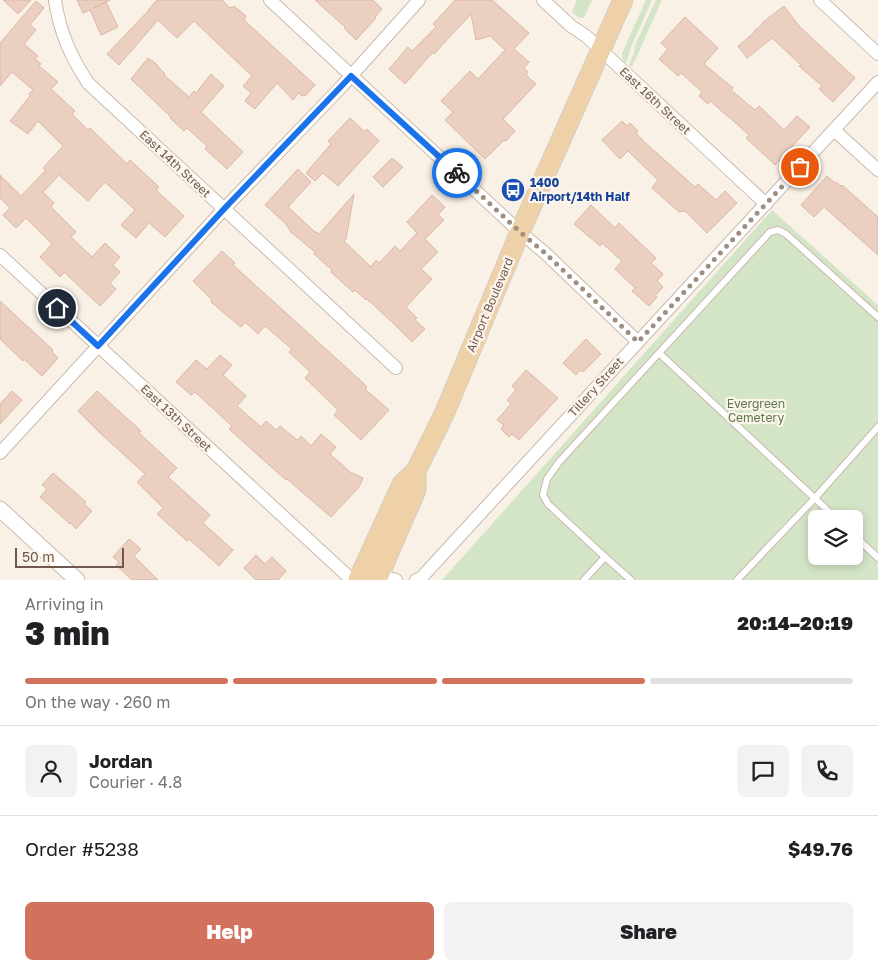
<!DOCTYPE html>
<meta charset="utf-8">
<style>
body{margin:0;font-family:"Golos Text",sans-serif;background:#f2f2f2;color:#202124;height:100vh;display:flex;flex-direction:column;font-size:19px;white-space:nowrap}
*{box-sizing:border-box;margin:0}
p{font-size:16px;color:#757577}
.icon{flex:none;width:28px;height:28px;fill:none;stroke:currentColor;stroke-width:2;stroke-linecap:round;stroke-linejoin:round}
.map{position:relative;height:580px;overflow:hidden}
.drawer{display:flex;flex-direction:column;background:#fff;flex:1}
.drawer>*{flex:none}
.tools{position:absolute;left:808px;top:510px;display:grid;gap:10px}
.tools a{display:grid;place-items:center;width:55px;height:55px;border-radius:8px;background:#fff;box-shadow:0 2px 8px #0003;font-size:25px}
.scale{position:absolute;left:15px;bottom:12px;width:109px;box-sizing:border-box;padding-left:5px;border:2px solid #6f594f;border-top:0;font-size:14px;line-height:18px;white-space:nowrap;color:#6f594f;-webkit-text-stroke:4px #fcf5ec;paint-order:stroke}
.pin{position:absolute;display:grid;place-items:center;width:42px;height:42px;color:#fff;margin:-21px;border:2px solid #fff;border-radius:50%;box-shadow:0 1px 5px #0007}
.courier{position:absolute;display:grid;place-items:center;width:50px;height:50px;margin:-25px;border:4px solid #1a73e8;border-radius:50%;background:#fff;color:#222;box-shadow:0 1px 6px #0007}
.head em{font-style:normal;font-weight:800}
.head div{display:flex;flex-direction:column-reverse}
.head{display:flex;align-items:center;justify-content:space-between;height:85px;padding:0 25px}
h1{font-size:32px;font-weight:800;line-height:38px}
.bar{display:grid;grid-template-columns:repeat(4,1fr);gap:8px 5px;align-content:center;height:60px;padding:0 25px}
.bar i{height:6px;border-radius:4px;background:#e0e0e0}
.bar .active{background:#d2715c}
.bar p{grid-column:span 4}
.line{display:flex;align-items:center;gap:12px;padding:0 25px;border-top:1px solid #e0e0e0}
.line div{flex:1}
.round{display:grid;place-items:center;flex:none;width:52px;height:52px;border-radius:8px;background:#f2f2f2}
.primary-button{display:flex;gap:10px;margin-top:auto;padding:10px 25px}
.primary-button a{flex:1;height:58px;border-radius:8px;background:#d2715c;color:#fff;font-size:20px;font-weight:800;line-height:58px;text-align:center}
.primary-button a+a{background:#f2f2f2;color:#202124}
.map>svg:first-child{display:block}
.green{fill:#d4e5c7;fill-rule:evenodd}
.building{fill:#ebd0c2;stroke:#dbb7a4}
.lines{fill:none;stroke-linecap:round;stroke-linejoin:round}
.service-casing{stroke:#c9b9ae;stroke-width:8}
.minor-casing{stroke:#c9b9ae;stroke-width:14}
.tertiary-casing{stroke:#c9b9ae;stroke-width:17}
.primary-casing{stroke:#d4cdca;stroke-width:21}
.service{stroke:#fff;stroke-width:6}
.minor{stroke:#fff;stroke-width:12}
.tertiary{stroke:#fff;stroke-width:15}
.primary{stroke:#efd1a8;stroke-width:19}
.done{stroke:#9f8e84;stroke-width:5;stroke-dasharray:0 9}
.route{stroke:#1a73e8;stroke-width:6}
.labels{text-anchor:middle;stroke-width:4.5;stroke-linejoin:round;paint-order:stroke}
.street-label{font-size:12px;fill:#6f594f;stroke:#fcf5ec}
.transit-label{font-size:12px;font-weight:bold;fill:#164399;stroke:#fcf5ec;text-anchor:start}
.park-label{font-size:12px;fill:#5b794b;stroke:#fcf5ec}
</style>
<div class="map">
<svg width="878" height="580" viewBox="0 0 878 580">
<rect width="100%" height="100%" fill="#f9f1e6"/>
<g class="green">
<path d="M577 0H592L584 18C578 18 576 16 572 12Z"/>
<polygon points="646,0 652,0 632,45 626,63 622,58 622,53"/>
<polygon points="656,0 662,0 632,67 629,65 634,53 635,45"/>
<path d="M772 210 878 305V580H442ZM816 519H854V556H816Z"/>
</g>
<g class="building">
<polygon points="3,0 31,0 18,14"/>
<polygon points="77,0 110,0 94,8 106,2 118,27 101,35 90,10 83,13"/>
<polygon points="157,0 222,0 230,8 231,7 232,8 234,6 246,16 244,20 315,85 305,96 304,95 302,96 299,93 293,100 277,83 255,109 245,101 251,93 243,86 252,76 194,21 177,38 158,20 119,65 107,54 149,10 148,10"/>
<polygon points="315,0 373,0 382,9 375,17 376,18 356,40 344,28 345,27"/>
<polygon points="455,0 492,0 529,33 514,49 529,62 524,68 528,72 526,75 536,84 503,119 515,131 506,141 504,140 485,159 445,120 453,112 441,101 470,71 478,79 505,50 490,36 476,40 471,14 434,54 433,52 405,84 389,69 408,47 412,51 436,27 433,24"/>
<polygon points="36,1 44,8 30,25 36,30 24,44 38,56 35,59 41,64 39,66 58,82 51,89 75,111 72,114 88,130 90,128 127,164 130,160 159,187 156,190 184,216 165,237 149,223 136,238 121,225 135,210 105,182 88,201 59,175 43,192 54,203 51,207 76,232 71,237 92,257 105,243 120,257 113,265 120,272 110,283 116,289 100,306 64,272 60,277 40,257 52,244 26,218 16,228 3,215 10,208 0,198 0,175 21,196 46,170 43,168 63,146 38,121 28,134 10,121 30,96 29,94 33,90 12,72 0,86 0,43"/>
<polygon points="784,6 799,26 855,78 833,102 819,89 822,86 799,66 801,65 772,38 747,58 738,46 755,32 754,31 763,24 762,23"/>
<polygon points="685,17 718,48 704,64 733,88 731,90 755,110 759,106 784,130 797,116 810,127 775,165 746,138 749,135 738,125 710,101 708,104 699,96 702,92 681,73 678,76 659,59 668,49 661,43"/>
<polygon points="148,58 155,63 165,74 164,75 189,97 194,91 196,93 211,74 224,86 201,112 243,152 227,169 205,149 207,146 187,128 184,131 170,118 171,117 131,79"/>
<polygon points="350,118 365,132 367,129 379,141 338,186 323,173 315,181 306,173 331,144 328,141"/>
<polygon points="622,121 627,126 630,123 638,131 636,133 643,140 642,140 695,187 698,184 716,200 725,191 737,203 707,233 685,211 679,212 652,188 658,180 628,151 620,159 602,140"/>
<polygon points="392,158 403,167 383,187 373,177"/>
<polygon points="298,169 311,182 288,207 314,231 319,234 354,194 346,239 344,241 371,267 376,260 379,263 395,246 400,251 417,233 407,222 432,195 445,207 438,215 444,220 425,239 438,252 421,269 432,279 406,307 417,318 415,320 425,329 412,342 392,322 367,299 366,300 355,290 353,292 331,272 332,270 314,254 315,252 291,232 285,223 265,205"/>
<polygon points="827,176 835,183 836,182 841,186 842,185 878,217 878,255 824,207 814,217 801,205"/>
<polygon points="591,205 615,228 619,223 656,258 651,263 663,274 657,281 663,287 655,296 657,297 649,306 632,291 635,288 615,269 622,261 602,243 600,246 574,224"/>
<polygon points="222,251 235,263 233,265 359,379 367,387 365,389 389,410 361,440 334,415 338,410 305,378 310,372 289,352 292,349 265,326 258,334 245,322 241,327 211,302 212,300 193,281"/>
<polygon points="0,301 53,350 52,352 58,358 42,376 24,359 23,361 0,339"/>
<polygon points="586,339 601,354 583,372 580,370 576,375 563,363"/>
<polygon points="220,355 232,365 223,375 246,396 237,406 261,427 266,421 276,430 280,426 297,440 301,436 311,446 321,434 336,447 330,454 350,472 363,478 359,487 331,517 287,479 286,480 259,456 229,429 232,426 195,392 191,395 176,382 196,360 207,369"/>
<polygon points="526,370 558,398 519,440 512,434 509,437 501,429 504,425 497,420 511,404 507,400 516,390 512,386"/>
<polygon points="12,391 22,400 0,424 0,404"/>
<polygon points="97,391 141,431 139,433 177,468 168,477 210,515 203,523 233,550 219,566 189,539 187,541 157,514 163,508 137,482 145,474 99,432 78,411"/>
<polygon points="53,473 86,502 84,504 92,511 76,529 71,523 70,524 40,497 47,489 42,485"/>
<polygon points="129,539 141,549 134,556 158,580 132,580 116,565 119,562 113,557"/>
<polygon points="256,555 265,564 272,557 286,571 278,580 256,580 244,568"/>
</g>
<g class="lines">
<g class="service-casing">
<g id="service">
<polyline points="659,353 837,519"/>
<polyline points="854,535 878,558"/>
<polyline points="584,580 605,557"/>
<polyline points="631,580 605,557 548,504 543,495 547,479 559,462 770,232 778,230 786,234 878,317"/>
<polyline points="737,580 815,498 878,427"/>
</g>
</g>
<g class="minor-casing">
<g id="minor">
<path d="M55 0C60 33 70 55 88 83L396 368"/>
<polyline points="270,0 520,232 545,253 638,342"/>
<polyline points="543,0 571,26 586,36 766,204"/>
<polyline points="820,0 878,54"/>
<polyline points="834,130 878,170"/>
<polyline points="0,255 352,580"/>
<polyline points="0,453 224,209 342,86 419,0"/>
<polyline points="379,575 396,580"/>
<polyline points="416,580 421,578 638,342 878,82"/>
</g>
</g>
<g class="tertiary-casing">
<polyline id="tertiary" points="0,509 77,580"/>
</g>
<g class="primary-casing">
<g id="primary">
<polyline points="358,580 402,484 416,471 445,412 520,232 623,0"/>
<polyline points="377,580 416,490 416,471"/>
</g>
</g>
<use href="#service" class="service"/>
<use href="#minor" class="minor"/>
<use href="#tertiary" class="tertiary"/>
<use href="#primary" class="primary"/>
</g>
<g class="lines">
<polyline class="done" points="457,173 520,232 545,253 638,342 800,167"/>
<polyline class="route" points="57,308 98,346 224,209 351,76 457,173"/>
</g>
<defs>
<g id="bus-disc" transform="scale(1.25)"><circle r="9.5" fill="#1a4fb4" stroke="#fcf5ec"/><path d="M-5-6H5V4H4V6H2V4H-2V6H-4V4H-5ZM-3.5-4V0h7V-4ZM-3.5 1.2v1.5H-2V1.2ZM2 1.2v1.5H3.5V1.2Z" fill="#fff"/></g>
</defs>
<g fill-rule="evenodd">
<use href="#bus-disc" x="513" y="190"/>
</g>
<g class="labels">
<g class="street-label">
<text transform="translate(655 101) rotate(43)" y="4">East 16th Street</text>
<text transform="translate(175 164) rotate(43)" y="4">East 14th Street</text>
<text transform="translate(490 305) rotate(-67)" y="4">Airport Boulevard</text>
<text transform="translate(596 387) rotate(-48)" y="4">Tillery Street</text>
<text transform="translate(176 418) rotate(43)" y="4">East 13th Street</text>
</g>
<g class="transit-label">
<text x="530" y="187">1400<tspan x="530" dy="14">Airport/14th Half</tspan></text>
</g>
<g class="park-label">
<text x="756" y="408">Evergreen<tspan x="756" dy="14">Cemetery</tspan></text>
</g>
</g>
</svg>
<div class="tools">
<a><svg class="icon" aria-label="layers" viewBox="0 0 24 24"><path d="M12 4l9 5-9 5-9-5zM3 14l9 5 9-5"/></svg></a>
</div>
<div class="scale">50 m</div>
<div class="pin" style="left:800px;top:167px;background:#ea580c"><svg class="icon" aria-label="bag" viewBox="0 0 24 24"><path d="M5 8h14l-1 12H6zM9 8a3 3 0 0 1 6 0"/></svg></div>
<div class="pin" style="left:57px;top:308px;background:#1f2937"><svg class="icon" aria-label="home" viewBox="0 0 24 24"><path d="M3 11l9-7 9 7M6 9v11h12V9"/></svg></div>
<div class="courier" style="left:457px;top:173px"><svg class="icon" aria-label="bike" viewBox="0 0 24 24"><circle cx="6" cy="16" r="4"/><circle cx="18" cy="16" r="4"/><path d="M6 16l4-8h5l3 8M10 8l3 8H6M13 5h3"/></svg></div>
</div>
<section class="drawer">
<div class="head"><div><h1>3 min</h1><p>Arriving in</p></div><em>20:14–20:19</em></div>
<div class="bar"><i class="active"></i><i class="active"></i><i class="active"></i><i></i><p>On the way · 260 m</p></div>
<div class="line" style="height:90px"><a class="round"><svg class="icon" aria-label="person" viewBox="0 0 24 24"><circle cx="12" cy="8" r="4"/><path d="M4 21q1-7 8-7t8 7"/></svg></a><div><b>Jordan</b><p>Courier · 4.8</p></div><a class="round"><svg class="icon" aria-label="chat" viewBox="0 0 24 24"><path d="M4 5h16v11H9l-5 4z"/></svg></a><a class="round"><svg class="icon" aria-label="phone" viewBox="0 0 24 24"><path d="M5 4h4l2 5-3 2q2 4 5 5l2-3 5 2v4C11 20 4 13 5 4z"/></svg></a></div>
<div class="line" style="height:65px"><div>Order #5238</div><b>$49.76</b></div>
<div class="primary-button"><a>Help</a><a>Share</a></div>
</section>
